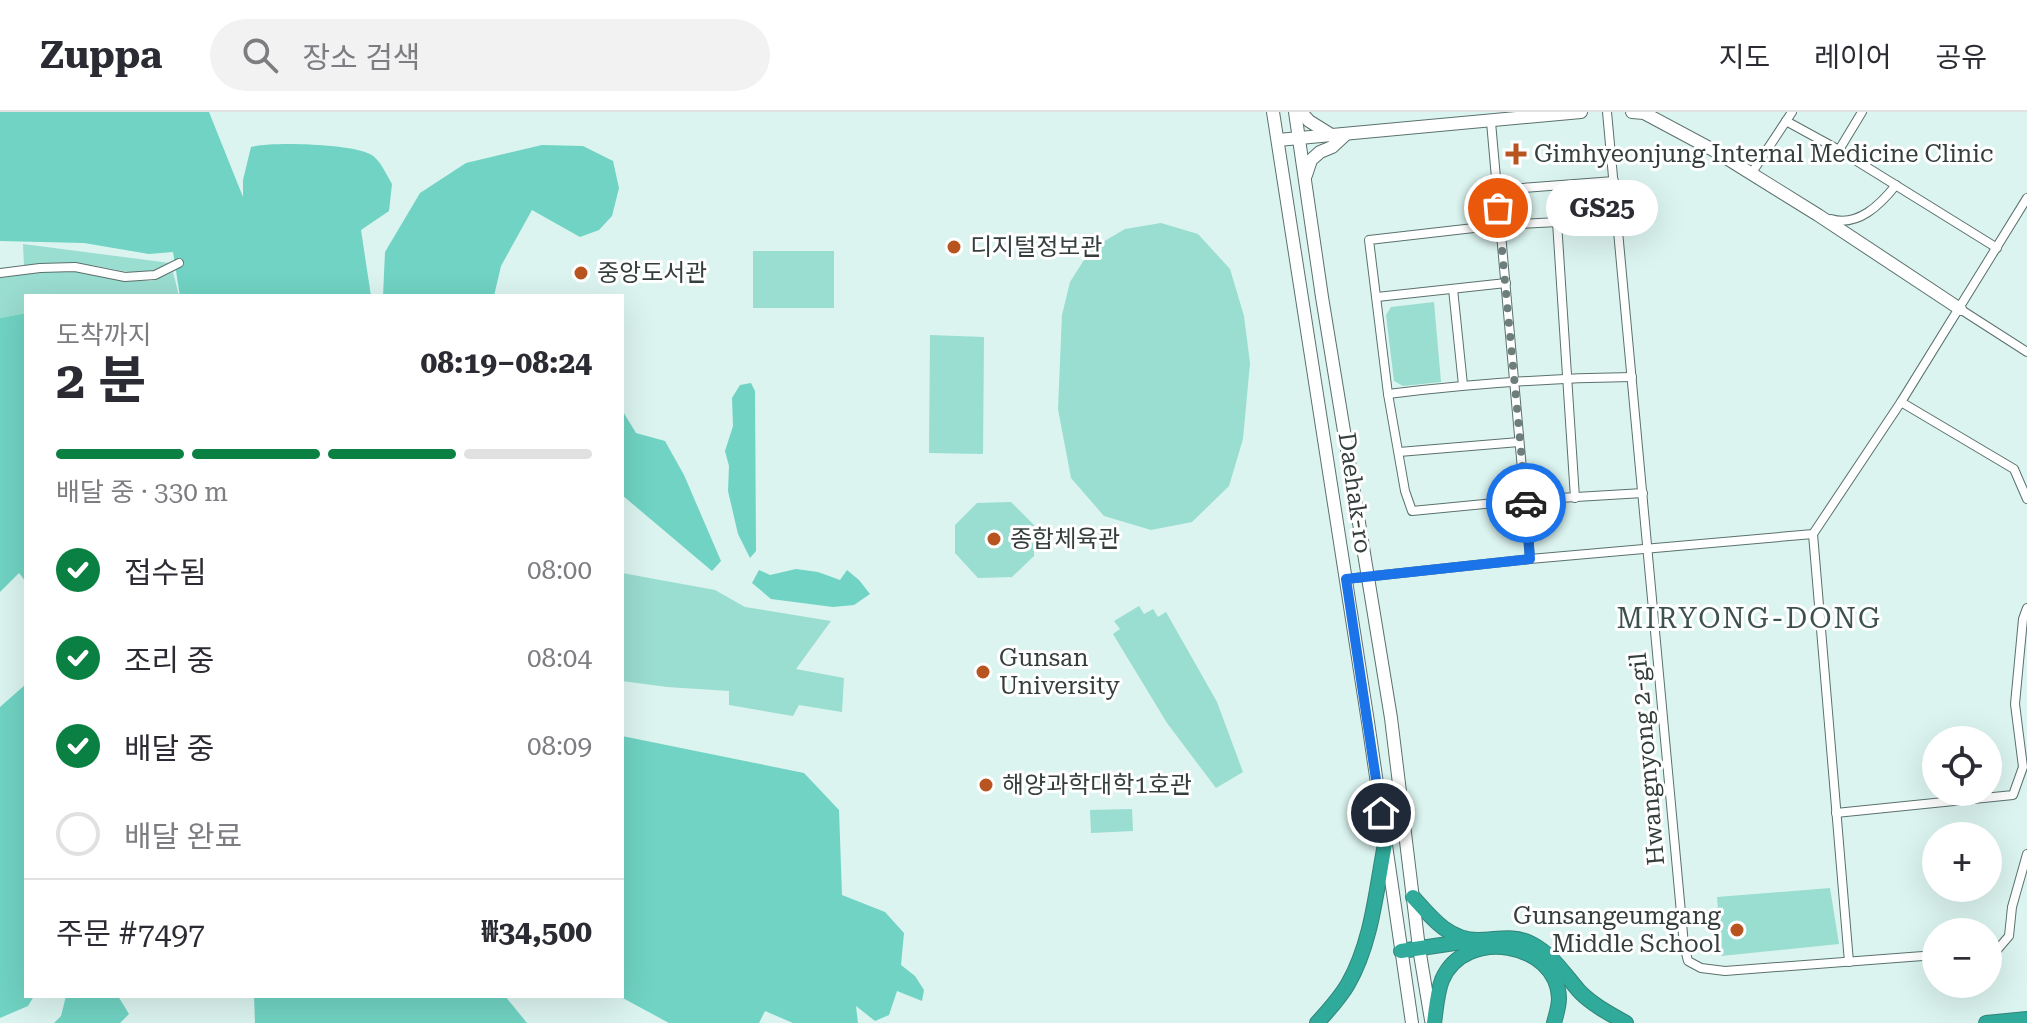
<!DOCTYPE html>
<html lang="ko">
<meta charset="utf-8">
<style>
body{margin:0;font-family:"Roboto Serif","Noto Sans KR",serif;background:#f2f2f3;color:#2b2b33;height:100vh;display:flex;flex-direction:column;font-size:30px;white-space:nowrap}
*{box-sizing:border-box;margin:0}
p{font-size:26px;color:#7c7c81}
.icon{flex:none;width:44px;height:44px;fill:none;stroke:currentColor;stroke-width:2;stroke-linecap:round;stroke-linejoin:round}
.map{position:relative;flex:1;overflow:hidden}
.sheet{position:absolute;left:24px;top:182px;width:600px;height:704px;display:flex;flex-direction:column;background:#fff;border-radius:0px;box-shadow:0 8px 32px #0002}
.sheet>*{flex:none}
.fabs{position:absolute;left:1922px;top:614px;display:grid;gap:16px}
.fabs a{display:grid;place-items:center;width:80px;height:80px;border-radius:50%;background:#fff;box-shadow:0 8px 32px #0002;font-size:40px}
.pin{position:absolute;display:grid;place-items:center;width:68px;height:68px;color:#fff;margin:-34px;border:4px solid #fff;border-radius:50%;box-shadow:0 2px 8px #0007}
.courier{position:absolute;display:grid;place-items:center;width:80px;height:80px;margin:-40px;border:6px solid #1a73e8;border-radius:50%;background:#fff;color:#222;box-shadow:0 2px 10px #0007}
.bubble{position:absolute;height:56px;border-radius:28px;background:#fff;box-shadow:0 8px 32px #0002;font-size:26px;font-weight:700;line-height:56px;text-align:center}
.summary em{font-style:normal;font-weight:700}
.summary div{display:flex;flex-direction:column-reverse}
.summary{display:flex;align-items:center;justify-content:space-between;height:136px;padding:0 32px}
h1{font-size:52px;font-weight:700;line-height:60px}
.bar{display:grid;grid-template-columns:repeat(4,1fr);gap:12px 8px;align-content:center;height:96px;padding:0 32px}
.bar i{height:10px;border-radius:6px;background:#e1e1e2}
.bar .on{background:#0b8043}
.bar p{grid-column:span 4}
.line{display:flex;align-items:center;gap:20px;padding:0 32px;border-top:2px solid #e1e1e2}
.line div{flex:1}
ol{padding:0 32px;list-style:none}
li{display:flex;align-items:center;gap:24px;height:88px}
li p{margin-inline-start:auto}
li .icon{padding:8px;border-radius:50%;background:#0b8043;color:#fff;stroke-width:4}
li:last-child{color:#7c7c81}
li i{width:44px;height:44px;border:4px solid #e1e1e2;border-radius:50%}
header{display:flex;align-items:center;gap:48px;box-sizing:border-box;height:112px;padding:0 40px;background:#fff;border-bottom:2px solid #e1e1e2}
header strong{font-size:38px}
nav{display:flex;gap:44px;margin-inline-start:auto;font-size:28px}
.search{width:560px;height:72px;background:#f2f2f3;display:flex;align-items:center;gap:20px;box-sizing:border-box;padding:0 28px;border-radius:44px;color:#7c7c81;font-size:30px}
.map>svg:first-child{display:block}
.green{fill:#9addd1}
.forest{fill:#70d3c3}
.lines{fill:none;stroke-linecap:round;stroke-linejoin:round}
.street-casing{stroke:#5b716d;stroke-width:10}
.secondary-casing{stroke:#5b716d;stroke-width:14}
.highway-casing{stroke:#31857a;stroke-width:16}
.street{stroke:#fff;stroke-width:8}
.secondary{stroke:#fff;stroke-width:12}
.highway{stroke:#30ab9b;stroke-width:14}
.done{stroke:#6e7e7b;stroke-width:8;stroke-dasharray:0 14.4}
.route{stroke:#1a73e8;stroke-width:10}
.poi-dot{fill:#b8541f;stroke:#fff;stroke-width:3}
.labels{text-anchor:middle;stroke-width:6;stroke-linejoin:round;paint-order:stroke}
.poi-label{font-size:24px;fill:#343e3c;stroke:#fff;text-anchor:start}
.street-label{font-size:24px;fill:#343e3c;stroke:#fff}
.quarter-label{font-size:28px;letter-spacing:2px;fill:#3c514d;stroke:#fff}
</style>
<header>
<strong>Zuppa</strong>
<div class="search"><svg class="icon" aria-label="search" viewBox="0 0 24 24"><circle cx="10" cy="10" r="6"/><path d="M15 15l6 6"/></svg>장소 검색</div>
<nav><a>지도</a><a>레이어</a><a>공유</a></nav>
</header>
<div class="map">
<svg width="2027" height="911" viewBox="0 0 2027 911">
<rect width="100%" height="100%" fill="#dbf4ef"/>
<g class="green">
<polygon points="1161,111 1198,122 1230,157 1244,204 1250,251 1243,327 1229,374 1192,410 1151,418 1104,404 1071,366 1058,297 1062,203 1070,170 1091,137 1125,117"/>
<path d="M23 132 170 151C146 170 117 156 89 153 68 151 46 153 24 154Z"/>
<rect x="753" y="139" width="81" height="57"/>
<polygon points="44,159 82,159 120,168 152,169 173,160 179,184 26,184 26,201 0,206 0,166"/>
<polygon points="1434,190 1441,270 1403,274 1394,269 1386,203 1391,195"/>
<polygon points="930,223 984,225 983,342 929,341"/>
<polygon points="1011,390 1034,413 1034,444 1012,465 978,466 955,441 955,413 977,391"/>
<polygon points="622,461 715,478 745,495 831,509 796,557 844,566 842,600 799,593 793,604 729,593 729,579 667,575 622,569"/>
<polygon points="1139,494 1144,502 1153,497 1158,505 1166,500 1217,590 1243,660 1216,676 1167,611 1113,522 1120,517 1114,509"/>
<polygon points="1132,697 1133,719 1091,721 1090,698"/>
<polygon points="1830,776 1839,832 1721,844 1717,785"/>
</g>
<g class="forest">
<path d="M0 0H209L243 85V68L251 35C271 29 352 32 370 42 380 47 386 62 392 72L389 99 361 118 371 184H180L173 140 149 142 84 131 0 129Z"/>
<polygon points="542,33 583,34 613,49 619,76 612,104 599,118 580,125 532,98 501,154 494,184 383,184 385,140 420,81 466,51"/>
<polygon points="26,201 26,470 19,461 0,480 0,206"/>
<polygon points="751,271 755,279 756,439 750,446 738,422 728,379 729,354 725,339 733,314 732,286 740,273"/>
<polygon points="622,298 636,321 665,329 684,363 721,449 712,459 622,383"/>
<polygon points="796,457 818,460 840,468 847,458 859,468 870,482 854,493 833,495 771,487 752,471 759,458 770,463"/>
<polygon points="26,572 26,884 34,884 28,894 0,906 0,595"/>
<polygon points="622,624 804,661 839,698 842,783 885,800 904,821 901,853 915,864 924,878 922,889 897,879 889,903 875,909 856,894 858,911 793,911 765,899 759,911 669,911 619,884 622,884"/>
<polygon points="66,884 118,884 129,902 120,911 54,911 61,904"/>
<polygon points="254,884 505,884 527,911 255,911"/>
</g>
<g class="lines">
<g class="street-casing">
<g id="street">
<polyline points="1607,0 1684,833 1688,849 1701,856 1725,859 1936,843"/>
<polyline points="1862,0 1839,38 1997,136"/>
<polyline points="1786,9 1839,38"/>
<polyline points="1491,10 1530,447"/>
<polyline points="1751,62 1792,0"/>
<polyline points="1496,78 1614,69"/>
<polyline points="1617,107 1500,113 1369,128 1388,282 1405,379 1412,399 1526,388 1643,381"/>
<path d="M1831 107C1858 115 1880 93 1896 73"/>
<polyline points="1557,110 1575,386"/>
<polyline points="0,161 40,156 75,155 125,165 155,163 179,151"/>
<polyline points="1453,177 1463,273"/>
<polyline points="1377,185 1506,171"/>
<polyline points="1960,197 2027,240"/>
<path d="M1388 282C1469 272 1550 266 1632 265"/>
<polyline points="1901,290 2014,357 2027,387"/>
<polyline points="1399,340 1519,330"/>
<polyline points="1813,422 1849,850"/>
<polyline points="1346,467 1530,447 1813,422 1901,290 2027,86"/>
<polyline points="1836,701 2013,683 2023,655 2015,592 2023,507 2027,496"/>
<polyline points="1988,839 1997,838 2009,824 2012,795 2027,742"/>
</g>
</g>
<g class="secondary-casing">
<g id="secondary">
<polyline points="1273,0 1368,610 1412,911"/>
<polyline points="1295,0 1322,185 1391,606 1419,836 1431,908"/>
<polyline points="1301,0 1309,9 1333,24"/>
<polyline points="1632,0 1644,1 1715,39 1818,103 1960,197"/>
<polyline points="1278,28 1581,0"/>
<polyline points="1306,63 1311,48 1320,40 1332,35 1345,23"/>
</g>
</g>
<g class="highway-casing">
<g id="highway">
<path d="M1413 785C1431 805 1448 828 1478 828 1497 828 1513 822 1532 832 1553 843 1565 863 1580 880 1593 893 1610 902 1626 911"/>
<polyline points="1401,839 1468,829"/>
<path d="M1317 911C1328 899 1340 886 1348 872 1372 830 1376 779 1385 732"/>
<path d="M1434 911C1436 897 1437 881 1442 868 1465 814 1557 830 1559 886 1559 895 1556 903 1554 911"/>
<polyline points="1986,911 2027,907"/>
</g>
</g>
<use href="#street" class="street"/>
<use href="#secondary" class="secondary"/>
<use href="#highway" class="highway"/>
</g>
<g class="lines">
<polyline class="done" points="1498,96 1526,391"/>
<polyline class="route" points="1381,701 1346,467 1530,447 1526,391"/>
</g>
<g class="poi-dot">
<path d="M1512 30h8v8h8v8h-8v8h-8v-8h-8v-8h8z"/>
<circle cx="954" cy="135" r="8"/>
<circle cx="581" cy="161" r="8"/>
<circle cx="994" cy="427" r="8"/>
<circle cx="983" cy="560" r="8"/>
<circle cx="986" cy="673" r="8"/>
<circle cx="1737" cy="818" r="8"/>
</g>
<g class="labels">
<g class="poi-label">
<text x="1534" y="50">Gimhyeonjung Internal Medicine Clinic</text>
<text x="970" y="143">디지털정보관</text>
<text x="597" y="169">중앙도서관</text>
<text x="1010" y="435">종합체육관</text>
<text x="999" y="554">Gunsan<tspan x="999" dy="28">University</tspan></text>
<text x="1002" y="681">해양과학대학1호관</text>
<text x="1721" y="812" text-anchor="end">Gunsangeumgang<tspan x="1721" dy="28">Middle School</tspan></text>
</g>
<g class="street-label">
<text transform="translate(1355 381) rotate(82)" y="8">Daehak-ro</text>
<text transform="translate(1647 647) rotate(-95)" y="8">Hwangnyong 2-gil</text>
</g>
<g class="quarter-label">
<text x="1749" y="516">MIRYONG-DONG</text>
</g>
</g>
</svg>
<div class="fabs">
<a><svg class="icon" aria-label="locate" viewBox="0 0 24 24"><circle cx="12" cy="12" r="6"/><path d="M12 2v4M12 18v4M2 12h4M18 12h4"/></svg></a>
<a>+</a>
<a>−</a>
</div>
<div class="pin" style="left:1498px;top:96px;background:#ea580c"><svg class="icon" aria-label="bag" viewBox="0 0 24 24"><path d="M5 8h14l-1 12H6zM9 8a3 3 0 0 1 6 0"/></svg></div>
<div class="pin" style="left:1381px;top:701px;background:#1f2937"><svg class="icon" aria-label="home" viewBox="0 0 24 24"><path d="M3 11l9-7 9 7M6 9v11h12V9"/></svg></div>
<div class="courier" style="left:1526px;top:391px"><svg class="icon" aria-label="car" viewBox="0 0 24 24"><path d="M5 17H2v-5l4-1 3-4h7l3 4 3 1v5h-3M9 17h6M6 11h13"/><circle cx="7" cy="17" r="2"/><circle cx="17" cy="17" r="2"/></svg></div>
<div class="bubble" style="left:1546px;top:68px;width:112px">GS25</div>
<section class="sheet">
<div class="summary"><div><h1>2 분</h1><p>도착까지</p></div><em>08:19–08:24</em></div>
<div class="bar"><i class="on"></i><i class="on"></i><i class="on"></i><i></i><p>배달 중 · 330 m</p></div>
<ol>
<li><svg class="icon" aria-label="check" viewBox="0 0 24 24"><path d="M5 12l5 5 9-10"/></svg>접수됨<p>08:00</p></li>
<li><svg class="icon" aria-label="check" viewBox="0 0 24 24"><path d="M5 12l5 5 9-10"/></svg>조리 중<p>08:04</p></li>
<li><svg class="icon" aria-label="check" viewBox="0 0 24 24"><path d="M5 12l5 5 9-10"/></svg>배달 중<p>08:09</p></li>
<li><i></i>배달 완료</li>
</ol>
<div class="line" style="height:104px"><div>주문 #7497</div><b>₩34,500</b></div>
</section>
</div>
